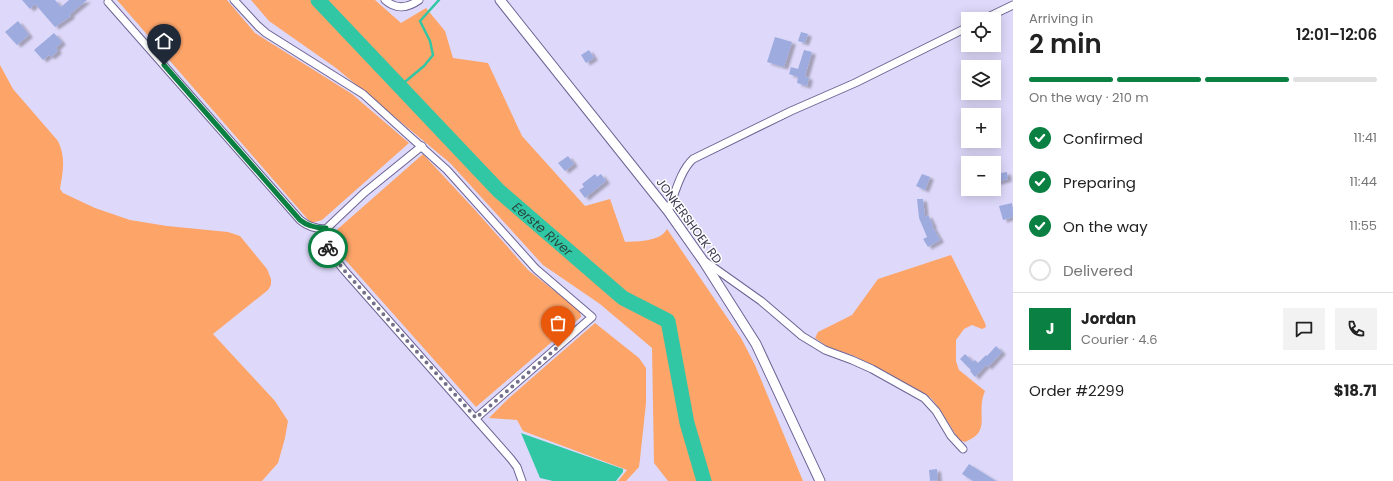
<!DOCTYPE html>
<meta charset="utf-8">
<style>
body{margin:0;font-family:Poppins,sans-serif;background:#f2f2f2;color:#222;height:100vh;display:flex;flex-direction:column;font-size:15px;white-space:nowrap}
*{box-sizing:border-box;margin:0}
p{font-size:13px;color:#767676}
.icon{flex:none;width:22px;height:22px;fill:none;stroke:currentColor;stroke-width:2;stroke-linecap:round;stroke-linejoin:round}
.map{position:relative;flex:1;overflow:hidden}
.drawer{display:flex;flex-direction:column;background:#fff;width:380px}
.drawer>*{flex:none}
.buttons{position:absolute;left:961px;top:12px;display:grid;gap:8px}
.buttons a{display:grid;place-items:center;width:40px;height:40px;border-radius:0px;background:#fff;box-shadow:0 2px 10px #0003;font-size:20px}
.pin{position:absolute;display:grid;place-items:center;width:34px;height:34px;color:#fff;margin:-41px -17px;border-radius:50% 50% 50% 0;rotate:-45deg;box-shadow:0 0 4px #0007}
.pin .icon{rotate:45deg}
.courier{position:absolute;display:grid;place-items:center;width:40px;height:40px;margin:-20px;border:3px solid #0b8043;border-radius:50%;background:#fff;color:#222;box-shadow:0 1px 5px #0007}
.head em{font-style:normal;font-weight:600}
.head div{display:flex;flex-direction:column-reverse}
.head{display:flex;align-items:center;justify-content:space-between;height:68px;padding:0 16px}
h1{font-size:26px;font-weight:600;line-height:30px}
.bar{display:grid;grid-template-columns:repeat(4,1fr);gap:6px 4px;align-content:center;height:48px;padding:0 16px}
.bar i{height:5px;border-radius:3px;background:#e0e0e0}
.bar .selected{background:#0b8043}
.bar p{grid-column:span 4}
.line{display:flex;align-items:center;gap:10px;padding:0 16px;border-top:1px solid #e0e0e0}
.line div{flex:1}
.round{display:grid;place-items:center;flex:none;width:42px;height:42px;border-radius:0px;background:#f2f2f2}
ol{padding:0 16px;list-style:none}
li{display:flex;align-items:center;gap:12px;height:44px}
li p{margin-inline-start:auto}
li .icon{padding:4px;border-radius:50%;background:#0b8043;color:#fff;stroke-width:4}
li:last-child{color:#767676}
li i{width:22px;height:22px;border:2px solid #e0e0e0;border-radius:50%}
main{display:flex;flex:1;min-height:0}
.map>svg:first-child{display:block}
.green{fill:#fda469}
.water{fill:#31c7a5}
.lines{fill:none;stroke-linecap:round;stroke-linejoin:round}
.stream{stroke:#31c7a5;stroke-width:2.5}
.river{stroke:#31c7a5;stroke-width:15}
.building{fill:#9dabdf;filter:url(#shadow)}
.street-casing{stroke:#6d6394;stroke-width:9}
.secondary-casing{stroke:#6d6394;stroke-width:11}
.street{stroke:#fff;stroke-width:7}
.secondary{stroke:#fff;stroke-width:9}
.done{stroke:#74708a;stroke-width:4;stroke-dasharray:0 7.2}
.route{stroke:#0b8043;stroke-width:5}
.labels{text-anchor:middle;stroke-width:3;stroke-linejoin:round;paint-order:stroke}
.street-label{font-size:12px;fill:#3b374d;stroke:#fff}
.water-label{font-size:13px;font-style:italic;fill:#28463d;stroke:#fff}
</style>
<main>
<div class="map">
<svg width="1013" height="481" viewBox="0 0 1013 481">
<defs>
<filter id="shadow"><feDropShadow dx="4" dy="2.5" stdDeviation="1" flood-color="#0004"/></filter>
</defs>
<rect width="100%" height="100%" fill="#ded9fa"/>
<g class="green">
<polygon points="117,0 227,0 255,33 352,94 409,143 322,220 311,223"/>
<path d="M251 0H375L401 23 426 8 445 31 453 58 488 63 522 136 585 206 610 199 625 242C638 241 660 242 667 229L741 338 755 365 803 481H668L654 463 652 348 600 304 543 265 450 163 336 68 269 21Z"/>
<path d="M0 65 13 89 58 141C66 158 63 171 60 189L63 193 95 208 130 220 167 226 228 232 240 236 267 269 271 279V285L268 290 213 334 275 401 288 421 285 438 278 463 262 481H0Z"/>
<polygon points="423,154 475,210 528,270 580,311 581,317 476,407 332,245 331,235"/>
<path d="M951 255 985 323 986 327 982 329 972 325 964 329 956 340V361L959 370 985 391C975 414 993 431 965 442L959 440 939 408 931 398 882 370 852 355 828 347 815 338 818 332 852 315 878 279Z"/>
<polygon points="595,323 639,358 646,368 646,403 640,459 639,467 626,481 618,481 627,470 523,431 517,420 489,418 509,398"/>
</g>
<polygon class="water" points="521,433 623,469 623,472 616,481 553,481 540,478"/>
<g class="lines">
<polyline class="stream" points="400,86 424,66 433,55 430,41 420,21 439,0"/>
<path class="river" id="s1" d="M318 0 499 191 623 298 668 321 687 423 704 481"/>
</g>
<g class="building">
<polygon points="22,0 55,0 61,7 69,0 87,0 70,14 71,16 55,27 35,4 30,9"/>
<polygon points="18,21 29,35 17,45 5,32"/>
<polygon points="801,32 808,34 805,43 798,41"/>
<polygon points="54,33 62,42 56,48 58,51 51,57 49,55 43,60 34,50"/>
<polygon points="775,37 792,42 784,67 767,62"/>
<polygon points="589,50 594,58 586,63 581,55"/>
<polygon points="804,50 812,52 805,76 809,78 807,86 797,83 798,77 789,74 791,67 798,69"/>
<polygon points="568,156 574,164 565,171 558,163"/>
<polygon points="1007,172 1008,179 995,183 994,174"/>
<polygon points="595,174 597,177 601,174 606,181 585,198 579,190 584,187 582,184"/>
<polygon points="922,174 930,177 925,190 916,186"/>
<polygon points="917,199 923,199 925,217 928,215 933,225 932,226 940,240 928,247 923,239 927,237 919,218"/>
<polygon points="1012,203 1013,217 1003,220 999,206"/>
<polygon points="996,346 1002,352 988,367 986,365 975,377 970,371 971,370 960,359 965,354 973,362 975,360 978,363 986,355 987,356"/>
<polygon points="969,464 996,481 973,481 962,474"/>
<polygon points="937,469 938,480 930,481 929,470"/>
</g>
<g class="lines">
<g class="street-casing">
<g id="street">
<polyline points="234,0 258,26 266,33 363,94 447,170 536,269 592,317 476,418"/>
<path d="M385 0C396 10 408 8 419 0"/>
<path d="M108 2 300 220C307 226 316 229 326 229"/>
<polyline points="984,19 1013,5"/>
<path d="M422 146 364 193 326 229C325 248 332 255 344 270L511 459 517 467 522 481"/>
<path d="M668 211C675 194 680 171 693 159L791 111 855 83 968 27"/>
<polyline points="706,262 761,301 802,336 825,350 852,360 872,369 924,398 936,411 951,436 963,449"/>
</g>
</g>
<g class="secondary-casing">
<polyline id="secondary" points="500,0 668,211 704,262 756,344 820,481"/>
</g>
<use href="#street" class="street"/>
<use href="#secondary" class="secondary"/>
</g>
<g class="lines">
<polyline class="done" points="328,248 332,255 344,270 476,418 558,347"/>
<path class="route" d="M164 65 300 220C307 226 316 228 326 228V238L328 248"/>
</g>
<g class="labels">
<g class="street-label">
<text transform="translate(689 221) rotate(54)" y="4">JONKERSHOEK RD</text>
</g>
<g class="water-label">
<text dy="5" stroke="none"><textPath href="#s1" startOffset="321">Eerste River</textPath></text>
</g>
</g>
</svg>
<div class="buttons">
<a><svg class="icon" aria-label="locate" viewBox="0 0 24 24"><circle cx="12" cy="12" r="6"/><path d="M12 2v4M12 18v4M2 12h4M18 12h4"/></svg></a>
<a><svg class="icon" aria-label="layers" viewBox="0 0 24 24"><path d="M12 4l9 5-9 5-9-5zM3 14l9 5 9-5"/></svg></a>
<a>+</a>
<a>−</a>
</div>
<div class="pin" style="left:558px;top:347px;background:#ea580c"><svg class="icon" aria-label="bag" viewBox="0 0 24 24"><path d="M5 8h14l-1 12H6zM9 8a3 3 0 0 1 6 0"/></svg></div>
<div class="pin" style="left:164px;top:65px;background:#1f2937"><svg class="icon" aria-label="home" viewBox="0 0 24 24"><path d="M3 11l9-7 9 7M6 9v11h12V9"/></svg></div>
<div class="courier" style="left:328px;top:248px"><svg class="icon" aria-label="bike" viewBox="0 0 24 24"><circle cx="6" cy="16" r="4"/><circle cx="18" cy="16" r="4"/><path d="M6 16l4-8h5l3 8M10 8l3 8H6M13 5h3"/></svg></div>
</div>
<section class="drawer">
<div class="head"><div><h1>2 min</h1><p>Arriving in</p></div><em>12:01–12:06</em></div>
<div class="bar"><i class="selected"></i><i class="selected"></i><i class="selected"></i><i></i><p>On the way · 210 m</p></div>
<ol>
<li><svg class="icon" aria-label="check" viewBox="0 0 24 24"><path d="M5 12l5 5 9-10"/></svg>Confirmed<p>11:41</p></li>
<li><svg class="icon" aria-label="check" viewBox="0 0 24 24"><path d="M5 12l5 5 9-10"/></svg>Preparing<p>11:44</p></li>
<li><svg class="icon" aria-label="check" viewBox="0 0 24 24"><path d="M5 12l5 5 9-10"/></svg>On the way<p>11:55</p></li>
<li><i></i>Delivered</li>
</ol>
<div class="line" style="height:72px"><b class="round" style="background:#0b8043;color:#fff">J</b><div><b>Jordan</b><p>Courier · 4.6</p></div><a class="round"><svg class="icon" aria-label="chat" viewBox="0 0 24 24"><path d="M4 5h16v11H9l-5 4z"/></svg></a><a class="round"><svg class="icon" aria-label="phone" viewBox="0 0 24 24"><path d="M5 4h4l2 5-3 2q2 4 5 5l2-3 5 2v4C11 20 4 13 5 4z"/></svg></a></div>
<div class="line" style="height:52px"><div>Order #2299</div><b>$18.71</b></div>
</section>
</main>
